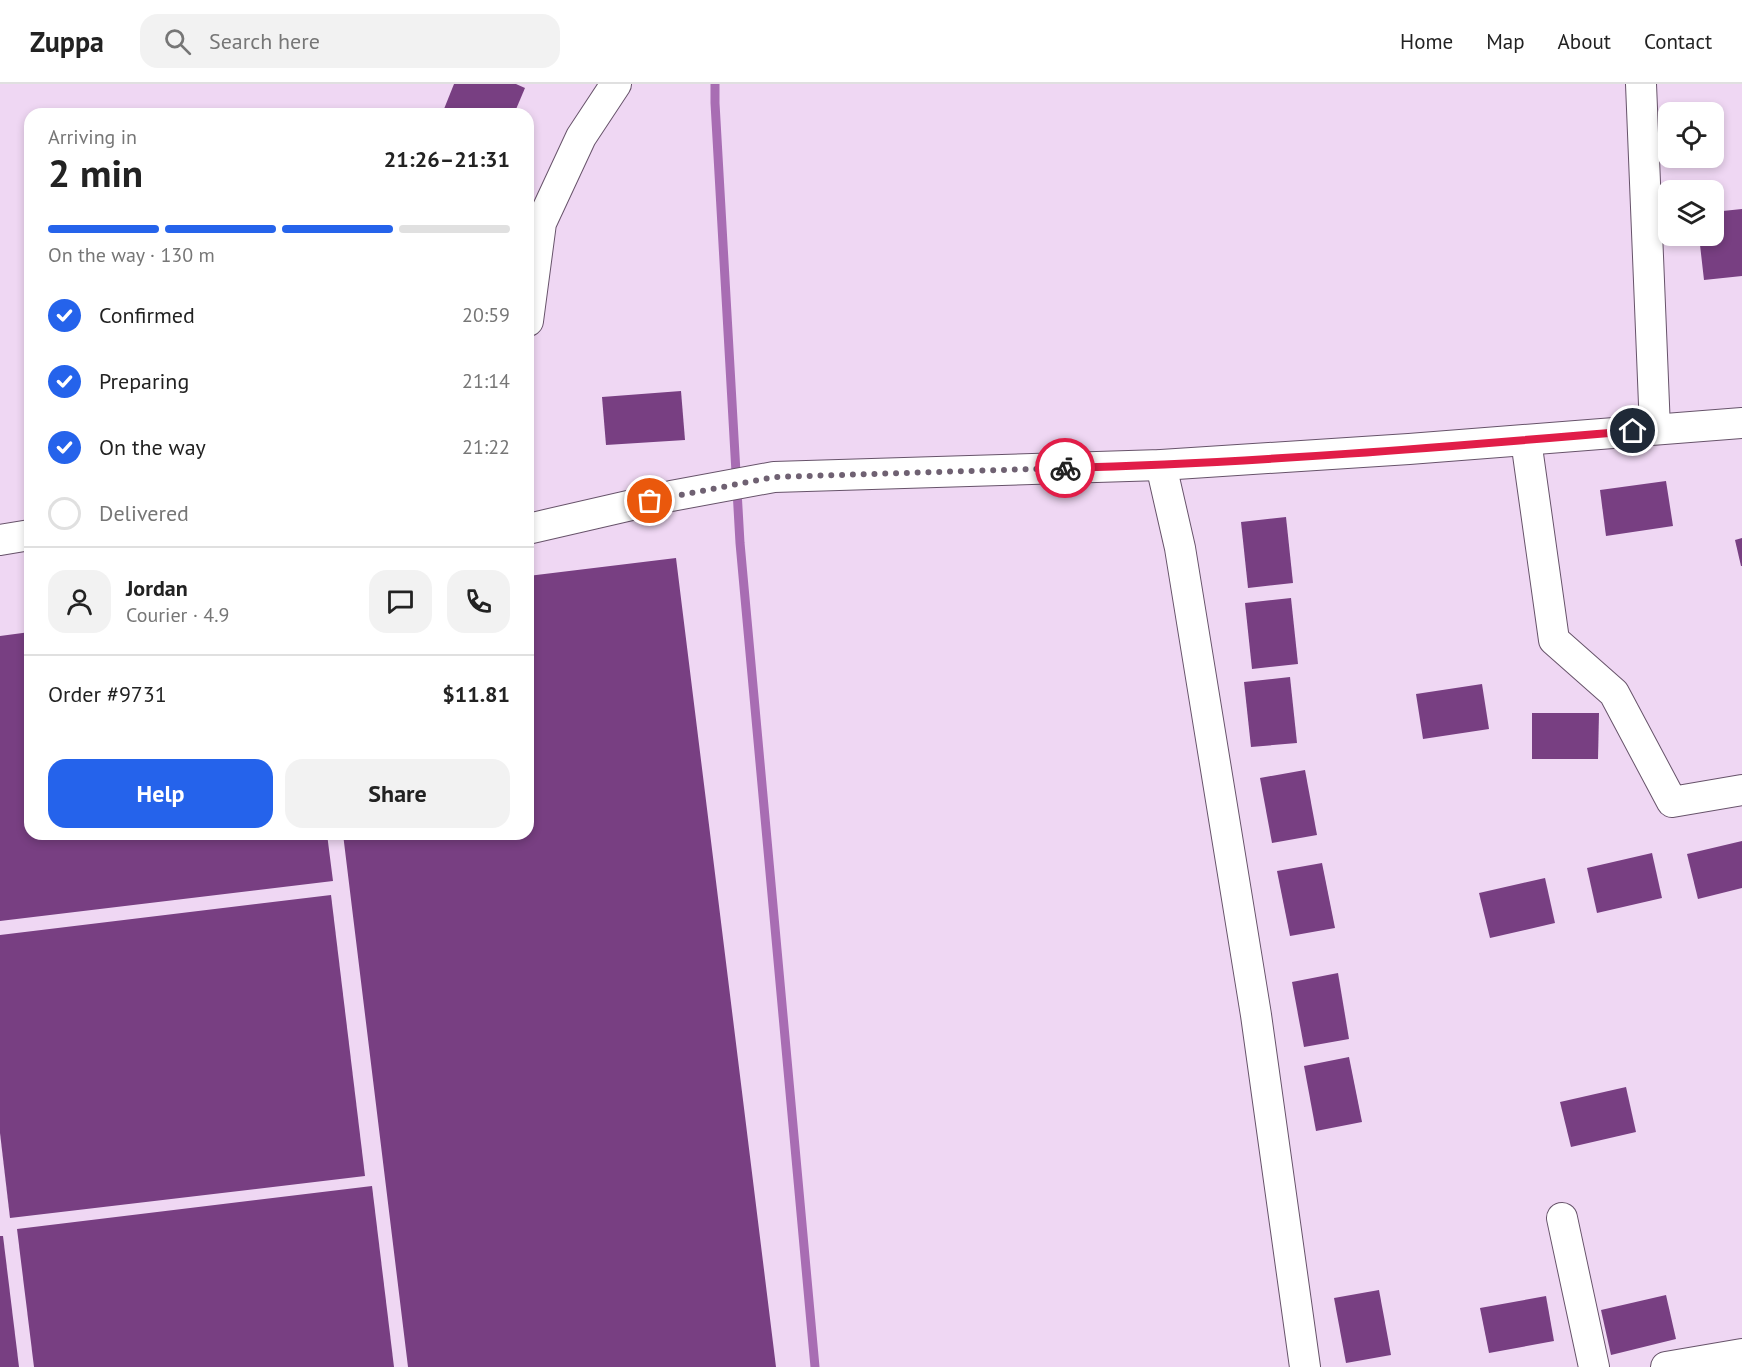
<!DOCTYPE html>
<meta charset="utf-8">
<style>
body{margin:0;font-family:"PT Sans",sans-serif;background:#f2f2f2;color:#222;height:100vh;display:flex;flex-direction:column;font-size:22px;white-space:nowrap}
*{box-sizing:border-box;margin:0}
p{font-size:20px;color:#767676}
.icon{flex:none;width:33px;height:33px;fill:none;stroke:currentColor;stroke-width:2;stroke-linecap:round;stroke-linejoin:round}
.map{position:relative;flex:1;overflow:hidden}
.drawer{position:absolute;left:24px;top:24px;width:510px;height:732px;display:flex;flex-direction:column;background:#fff;border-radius:18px;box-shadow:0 3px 9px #0003}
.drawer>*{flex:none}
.controls{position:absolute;left:1658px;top:18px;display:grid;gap:12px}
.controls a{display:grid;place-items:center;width:66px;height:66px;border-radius:12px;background:#fff;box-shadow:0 3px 9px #0003;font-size:30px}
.pin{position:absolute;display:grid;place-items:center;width:51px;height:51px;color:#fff;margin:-26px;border:3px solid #fff;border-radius:50%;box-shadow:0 2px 6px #0007}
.courier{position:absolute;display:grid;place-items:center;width:60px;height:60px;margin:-30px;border:4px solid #e11d48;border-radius:50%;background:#fff;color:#222;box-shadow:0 2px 8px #0007}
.headline em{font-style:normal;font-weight:800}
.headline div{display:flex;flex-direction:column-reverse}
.headline{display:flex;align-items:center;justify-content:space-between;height:102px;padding:0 24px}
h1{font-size:39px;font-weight:800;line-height:45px}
.bar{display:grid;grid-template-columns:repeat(4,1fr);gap:9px 6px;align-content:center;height:72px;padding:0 24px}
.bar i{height:8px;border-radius:4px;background:#e0e0e0}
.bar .active{background:#2563eb}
.bar p{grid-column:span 4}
.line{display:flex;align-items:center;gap:15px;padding:0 24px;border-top:2px solid #e0e0e0}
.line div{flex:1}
.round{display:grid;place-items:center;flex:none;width:63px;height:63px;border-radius:18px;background:#f2f2f2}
ol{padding:0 24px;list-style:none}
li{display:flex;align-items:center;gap:18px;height:66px}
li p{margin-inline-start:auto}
li .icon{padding:6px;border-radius:50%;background:#2563eb;color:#fff;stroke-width:4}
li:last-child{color:#767676}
li i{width:33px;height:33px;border:3px solid #e0e0e0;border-radius:50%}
.primary-button{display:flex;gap:12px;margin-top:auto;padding:12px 24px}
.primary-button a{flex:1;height:69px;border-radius:18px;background:#2563eb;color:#fff;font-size:24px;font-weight:800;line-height:69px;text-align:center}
.primary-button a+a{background:#f2f2f2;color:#222}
header{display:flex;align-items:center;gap:36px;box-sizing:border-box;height:84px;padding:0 30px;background:#fff;border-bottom:2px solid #e0e0e0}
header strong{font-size:28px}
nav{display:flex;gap:33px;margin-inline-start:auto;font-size:21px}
.search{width:420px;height:54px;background:#f2f2f2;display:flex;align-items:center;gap:15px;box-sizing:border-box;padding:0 21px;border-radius:18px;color:#767676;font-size:22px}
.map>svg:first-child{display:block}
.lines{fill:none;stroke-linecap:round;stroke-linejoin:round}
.stream{stroke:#a86db3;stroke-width:9}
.building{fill:#783f82}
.minor-casing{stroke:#67536a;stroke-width:32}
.minor{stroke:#fff;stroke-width:30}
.done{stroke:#6f6172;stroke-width:6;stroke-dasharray:0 10.8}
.route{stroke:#e11d48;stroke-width:8}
</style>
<header>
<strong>Zuppa</strong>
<div class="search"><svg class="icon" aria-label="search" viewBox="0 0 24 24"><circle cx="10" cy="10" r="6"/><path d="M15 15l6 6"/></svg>Search here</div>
<nav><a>Home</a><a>Map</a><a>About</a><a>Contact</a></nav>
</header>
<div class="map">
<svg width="1742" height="1283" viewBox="0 0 1742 1283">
<rect width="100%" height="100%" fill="#efd7f3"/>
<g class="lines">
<polyline class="stream" points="715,0 715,19 740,459 815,1283"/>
</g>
<g class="building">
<polygon points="454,0 516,0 525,4 514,30 442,30"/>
<polygon points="1742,125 1742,192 1704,196 1699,152 1713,152 1713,128"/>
<polygon points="681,307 685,356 606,361 602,313"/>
<polygon points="1666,397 1673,442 1606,452 1600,406"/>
<polygon points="1286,433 1293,499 1248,504 1241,438"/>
<polygon points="1742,454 1742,482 1741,482 1735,456"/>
<polygon points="676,474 776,1283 408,1283 343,750 528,750 528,492"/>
<polygon points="1291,514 1298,580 1252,585 1245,519"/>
<polygon points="30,548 30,750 327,750 333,797 0,837 0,552"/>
<polygon points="1290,593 1297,659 1251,663 1244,598"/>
<polygon points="1482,600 1489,645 1423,655 1416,610"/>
<polygon points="1532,629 1599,629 1598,675 1532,675"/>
<polygon points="1305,686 1317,751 1272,759 1260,694"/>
<polygon points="1742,757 1742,804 1698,815 1687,770"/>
<polygon points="1652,769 1662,814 1597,829 1587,784"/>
<polygon points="1322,779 1335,844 1290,852 1277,787"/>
<polygon points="1545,794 1555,839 1490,854 1479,809"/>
<polygon points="331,811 365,1092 10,1134 0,1049 0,851"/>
<polygon points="1338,889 1349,955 1304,963 1292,898"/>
<polygon points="1349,973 1362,1038 1316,1047 1304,982"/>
<polygon points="1626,1003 1636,1048 1571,1063 1560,1018"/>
<polygon points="372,1102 394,1283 34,1283 17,1145"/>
<polygon points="0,1152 3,1152 19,1283 0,1283"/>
<polygon points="1379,1206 1391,1271 1346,1279 1334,1214"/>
<polygon points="1666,1211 1676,1255 1611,1271 1601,1226"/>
<polygon points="1546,1212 1554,1257 1489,1269 1480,1224"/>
</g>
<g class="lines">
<g class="minor-casing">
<g id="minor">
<polyline points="1641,0 1655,345"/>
<polyline points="528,237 541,139 581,53 616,0"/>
<polyline points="1526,356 1554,556 1614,609 1672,718 1742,706"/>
<polyline points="1161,381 1180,464 1256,931 1305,1283"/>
<polyline points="528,445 671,412 774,393 1161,381 1409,365 1742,339"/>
<polyline points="0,456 30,451"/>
<polyline points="1562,1134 1594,1283"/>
<polyline points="1666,1283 1742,1270"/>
</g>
</g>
<use href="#minor" class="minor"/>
</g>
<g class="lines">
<polyline class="done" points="650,417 774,393 1065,384"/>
<path class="route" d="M1065 384C1255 379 1444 363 1633 347"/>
</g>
</svg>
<div class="controls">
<a><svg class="icon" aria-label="locate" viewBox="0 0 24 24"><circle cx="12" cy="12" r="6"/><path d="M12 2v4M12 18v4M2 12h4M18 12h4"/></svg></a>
<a><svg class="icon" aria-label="layers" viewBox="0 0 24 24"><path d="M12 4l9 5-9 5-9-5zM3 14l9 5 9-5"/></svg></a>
</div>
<div class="pin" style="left:650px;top:417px;background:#ea580c"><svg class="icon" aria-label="bag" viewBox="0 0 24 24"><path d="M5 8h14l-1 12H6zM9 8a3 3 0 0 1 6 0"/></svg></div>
<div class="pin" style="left:1633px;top:347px;background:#1f2937"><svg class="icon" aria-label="home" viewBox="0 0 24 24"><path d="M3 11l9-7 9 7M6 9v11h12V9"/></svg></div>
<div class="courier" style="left:1065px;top:384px"><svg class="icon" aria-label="bike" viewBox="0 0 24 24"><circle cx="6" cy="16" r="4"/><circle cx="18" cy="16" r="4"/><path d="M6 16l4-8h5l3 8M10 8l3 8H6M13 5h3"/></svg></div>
<section class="drawer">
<div class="headline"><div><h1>2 min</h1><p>Arriving in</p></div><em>21:26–21:31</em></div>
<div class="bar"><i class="active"></i><i class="active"></i><i class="active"></i><i></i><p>On the way · 130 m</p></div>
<ol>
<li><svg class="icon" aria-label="check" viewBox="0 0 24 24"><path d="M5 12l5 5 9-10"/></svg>Confirmed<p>20:59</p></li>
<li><svg class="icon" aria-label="check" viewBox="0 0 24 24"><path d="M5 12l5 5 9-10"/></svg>Preparing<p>21:14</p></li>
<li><svg class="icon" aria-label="check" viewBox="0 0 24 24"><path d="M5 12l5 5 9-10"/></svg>On the way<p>21:22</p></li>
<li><i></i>Delivered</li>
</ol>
<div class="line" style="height:108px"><a class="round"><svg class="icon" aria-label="person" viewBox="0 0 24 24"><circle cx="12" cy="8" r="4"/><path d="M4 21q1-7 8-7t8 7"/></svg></a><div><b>Jordan</b><p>Courier · 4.9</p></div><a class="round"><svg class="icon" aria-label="chat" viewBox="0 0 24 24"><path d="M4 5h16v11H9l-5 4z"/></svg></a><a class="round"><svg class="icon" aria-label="phone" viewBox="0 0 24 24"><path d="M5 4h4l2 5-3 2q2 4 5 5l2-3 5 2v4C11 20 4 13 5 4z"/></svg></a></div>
<div class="line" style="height:78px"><div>Order #9731</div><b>$11.81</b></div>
<div class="primary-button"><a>Help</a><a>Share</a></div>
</section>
</div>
